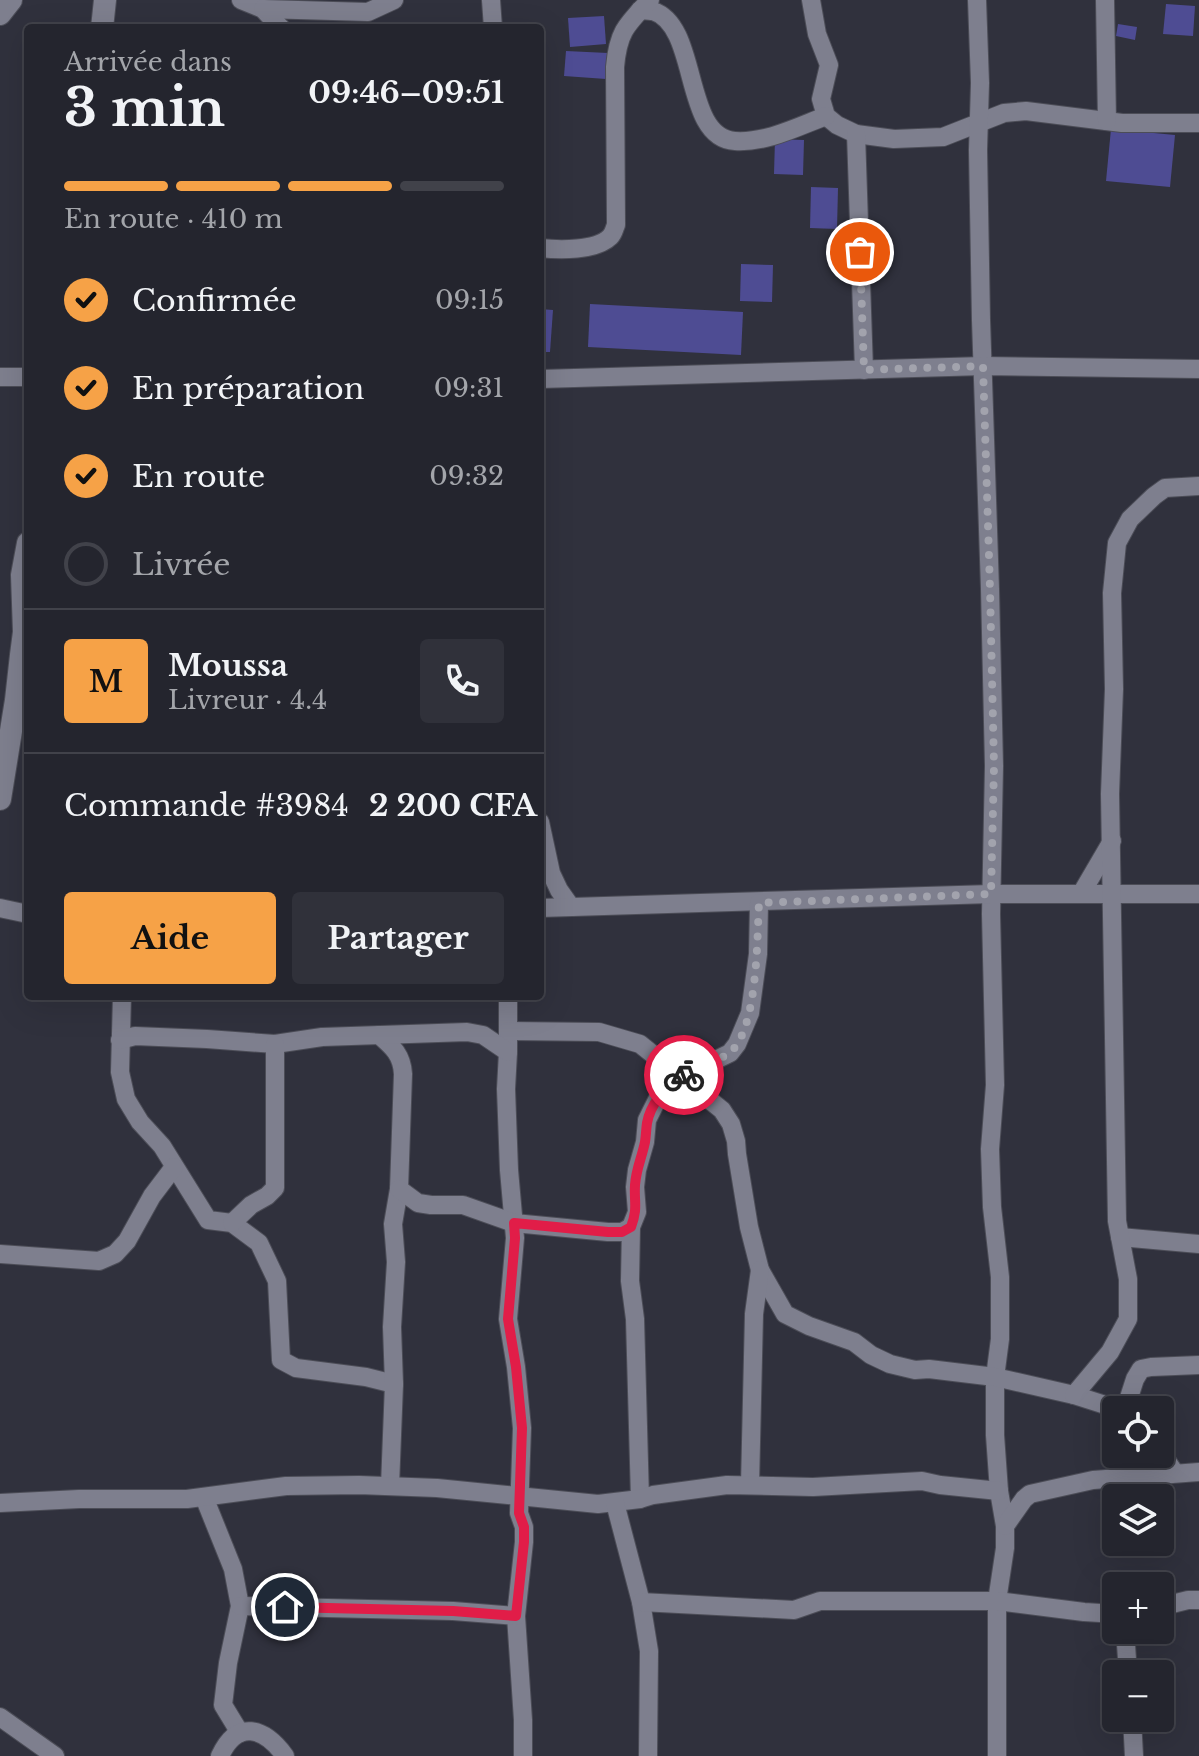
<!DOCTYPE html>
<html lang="fr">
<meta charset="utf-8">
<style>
body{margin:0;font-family:"Libre Baskerville",serif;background:#30313a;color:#f1f3f6;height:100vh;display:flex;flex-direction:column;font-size:30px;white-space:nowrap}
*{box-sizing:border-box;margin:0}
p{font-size:26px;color:#a3a5aa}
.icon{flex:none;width:44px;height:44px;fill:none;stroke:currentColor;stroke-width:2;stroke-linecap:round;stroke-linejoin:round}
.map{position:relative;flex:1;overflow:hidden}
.side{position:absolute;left:24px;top:24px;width:520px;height:976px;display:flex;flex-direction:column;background:#24252e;border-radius:8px;box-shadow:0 8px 32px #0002,0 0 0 2px #41424a}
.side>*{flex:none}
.fabs{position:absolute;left:1102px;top:1396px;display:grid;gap:16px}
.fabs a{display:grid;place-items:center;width:72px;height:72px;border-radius:8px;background:#24252e;box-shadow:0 8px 32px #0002,0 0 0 2px #41424a;font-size:40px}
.pin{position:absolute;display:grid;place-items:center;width:68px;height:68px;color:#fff;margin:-34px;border:4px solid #fff;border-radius:50%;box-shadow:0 2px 8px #0007}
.courier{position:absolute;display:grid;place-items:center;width:80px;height:80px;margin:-40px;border:6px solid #e11d48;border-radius:50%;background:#fff;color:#222;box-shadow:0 2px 10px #0007}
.overview em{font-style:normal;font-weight:800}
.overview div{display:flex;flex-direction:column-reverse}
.overview{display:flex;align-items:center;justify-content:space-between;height:136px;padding:0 40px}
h1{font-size:52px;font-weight:800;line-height:60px}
.bar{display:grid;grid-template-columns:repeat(4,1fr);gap:12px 8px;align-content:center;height:96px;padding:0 40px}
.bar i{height:10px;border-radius:6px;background:#41424a}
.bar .active{background:#f6a247}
.bar p{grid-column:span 4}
.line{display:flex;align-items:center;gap:20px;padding:0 40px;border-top:2px solid #41424a}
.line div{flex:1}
.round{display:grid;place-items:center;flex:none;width:84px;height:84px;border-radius:8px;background:#30313a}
ol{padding:0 40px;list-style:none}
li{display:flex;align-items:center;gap:24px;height:88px}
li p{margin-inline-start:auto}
li .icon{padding:8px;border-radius:50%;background:#f6a247;color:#111;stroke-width:4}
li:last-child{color:#a3a5aa}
li i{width:44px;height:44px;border:4px solid #41424a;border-radius:50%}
.cta{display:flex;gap:16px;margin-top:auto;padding:16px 40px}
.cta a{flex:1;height:92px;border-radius:8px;background:#f6a247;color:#111;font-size:32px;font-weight:800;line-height:92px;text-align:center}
.cta a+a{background:#30313a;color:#f1f3f6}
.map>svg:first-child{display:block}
.building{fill:#4e4c93}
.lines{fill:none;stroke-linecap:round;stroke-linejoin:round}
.minor-casing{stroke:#4c4d57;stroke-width:20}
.tertiary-casing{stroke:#4c4d57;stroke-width:24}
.minor{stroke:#7e7f8e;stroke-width:18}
.tertiary{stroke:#7e7f8e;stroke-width:22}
.done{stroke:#a2a3ad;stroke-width:8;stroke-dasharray:0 14.4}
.route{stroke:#e11d48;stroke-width:10}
</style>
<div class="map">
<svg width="1199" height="1756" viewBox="0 0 1199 1756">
<rect width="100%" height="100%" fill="#30313d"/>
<g class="building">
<polygon points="1166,4 1195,6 1193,36 1163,34"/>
<polygon points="604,16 606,44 570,47 568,18"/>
<polygon points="1118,24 1137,27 1135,40 1116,36"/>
<polygon points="566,51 608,53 606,79 564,76"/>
<polygon points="1111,129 1175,135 1170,187 1106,181"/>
<polygon points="775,139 804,140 803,175 774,174"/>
<polygon points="811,187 838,188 837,229 810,228"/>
<polygon points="741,264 773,265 772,302 740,301"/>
<polygon points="590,304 743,312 741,355 588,347"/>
<polygon points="540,309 553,310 550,352 540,352"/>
</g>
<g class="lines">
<g class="minor-casing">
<g id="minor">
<polyline points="241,0 263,9 281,28"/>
<polyline points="491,0 493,28"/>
<polyline points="811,0 817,34 829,65 821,99 826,116 837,125 856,134 894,139 943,137 1004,113 1026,111 1122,123 1199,123"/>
<polyline points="977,0 980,83 978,150 981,320 990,589 994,766 991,914 995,1085 990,1149 992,1207 1000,1277 1000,1339 995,1377 995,1435 999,1491 1005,1526 1005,1548 997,1601 997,1756"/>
<polyline points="1105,0 1107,121"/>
<polyline points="263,9 368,12 394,0"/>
<path d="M640 10C642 10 651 11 653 11 700 26 682 138 735 141 766 143 797 127 826 116"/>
<polyline points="856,134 864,370"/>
<path d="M540 248C559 250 596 251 610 237 614 233 614 229 616 225L615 67C618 32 626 25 650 0"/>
<polyline points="0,377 28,377"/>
<polyline points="540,379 983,366 1199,369"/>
<polyline points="540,822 551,873 559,890 571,907"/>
<polyline points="1081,894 1112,841"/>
<polyline points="0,908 28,914"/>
<polyline points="540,908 991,894 1199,894"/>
<polyline points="122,996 120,1072 126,1099 140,1122 162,1146 208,1220 232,1223 259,1243 277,1281 281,1360 296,1368 366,1377 394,1384"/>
<polyline points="508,996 508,1052 506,1089 509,1170 515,1238 508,1319 516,1367 522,1428 519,1513 524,1527 524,1542 516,1616 523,1720 523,1756"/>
<polyline points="508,1031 599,1032 640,1044 722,1110 731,1124 736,1141 737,1154 749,1227 760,1270 785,1314 809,1326 854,1342 871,1355 890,1364 915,1370 929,1369 995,1377 1074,1395 1121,1410"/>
<path d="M379 1035C393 1047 402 1055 403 1074L399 1189 393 1224 396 1262 392 1327 394 1384 390 1486"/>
<polyline points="120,1040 135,1036 207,1039 275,1044 322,1037 467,1032 483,1035 508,1052"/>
<polyline points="399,1189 418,1203 431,1205 463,1205 514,1223 608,1232 622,1232 631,1227"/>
<polyline points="232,1223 251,1205 267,1196 275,1188 275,1044"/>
<polyline points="1120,1237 1199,1244"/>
<polyline points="0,1254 99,1261 115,1254 127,1241 152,1196 174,1167"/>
<polyline points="1074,1395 1110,1352 1128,1319 1128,1279 1117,1221 1110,794 1114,689 1112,593 1117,543 1130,519 1154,496 1165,488 1199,486"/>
<polyline points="1125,1410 1135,1379 1141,1369 1151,1367 1199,1365"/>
<polyline points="1160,1451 1175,1473"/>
<polyline points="750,1485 754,1314 760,1270"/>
<polyline points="204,1497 233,1569 240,1606 228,1663 223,1705 240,1733"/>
<polyline points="640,1499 635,1319 630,1281 631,1227 637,1212 635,1187 637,1170 645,1142 647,1120 657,1100 665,1089 681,1077 730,1053 737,1044 750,1013 758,954 759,903"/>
<polyline points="0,1503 79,1499 187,1499 286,1486 359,1485 437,1488 598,1504 640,1499 653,1495 727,1485 813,1487 922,1481 940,1485 999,1491"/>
<polyline points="615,1503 641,1602 649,1651 648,1756"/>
<polyline points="1005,1526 1024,1499 1030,1494 1093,1480 1199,1472"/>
<polyline points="641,1602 794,1610 820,1601 997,1601 1084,1612 1116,1614"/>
<polyline points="240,1606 453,1611 516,1616"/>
<polyline points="1160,1607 1188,1600 1199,1600"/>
<polyline points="1125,1630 1128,1674"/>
<polyline points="0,1717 55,1756"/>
<polyline points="1132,1718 1134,1756"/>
<path d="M220 1756C237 1719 264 1727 285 1756"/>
</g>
</g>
<g class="tertiary-casing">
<g id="tertiary">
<polyline points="0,14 11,0"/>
<polyline points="102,28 105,0"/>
<polyline points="0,799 16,700 21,655 24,632 22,575 28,543"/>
</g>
</g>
<use href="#minor" class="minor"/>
<use href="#tertiary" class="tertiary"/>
</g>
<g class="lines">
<path class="done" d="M684 1075C698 1068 716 1062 729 1053 758 1032 757 937 759 903L991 894 994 766 990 589 983 366 864 370 860 252"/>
<path class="route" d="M285 1607 453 1611 516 1616 524 1542V1527L519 1513 522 1428 516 1367 508 1319 515 1238 514 1223 608 1232H622L631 1227C638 1208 634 1203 635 1185 636 1169 642 1157 645 1142 646 1136 646 1130 647 1123 651 1102 667 1086 684 1075"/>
</g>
</svg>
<div class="fabs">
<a><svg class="icon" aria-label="locate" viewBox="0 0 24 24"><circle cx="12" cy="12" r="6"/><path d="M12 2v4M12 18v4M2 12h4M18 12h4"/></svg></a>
<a><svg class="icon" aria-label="layers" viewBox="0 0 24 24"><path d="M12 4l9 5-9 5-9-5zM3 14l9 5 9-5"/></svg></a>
<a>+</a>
<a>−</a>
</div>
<div class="pin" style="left:860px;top:252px;background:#ea580c"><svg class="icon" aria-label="bag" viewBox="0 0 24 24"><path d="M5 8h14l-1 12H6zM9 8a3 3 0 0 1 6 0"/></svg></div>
<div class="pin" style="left:285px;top:1607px;background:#1f2937"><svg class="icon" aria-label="home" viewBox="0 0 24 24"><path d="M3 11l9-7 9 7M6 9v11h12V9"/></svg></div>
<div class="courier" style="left:684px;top:1075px"><svg class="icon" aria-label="bike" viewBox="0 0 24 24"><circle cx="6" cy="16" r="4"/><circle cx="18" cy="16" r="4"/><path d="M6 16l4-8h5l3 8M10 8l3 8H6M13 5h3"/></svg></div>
<section class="side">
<div class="overview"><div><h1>3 min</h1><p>Arrivée dans</p></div><em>09:46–09:51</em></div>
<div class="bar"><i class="active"></i><i class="active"></i><i class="active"></i><i></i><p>En route · 410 m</p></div>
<ol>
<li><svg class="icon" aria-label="check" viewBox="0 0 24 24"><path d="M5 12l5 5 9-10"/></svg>Confirmée<p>09:15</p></li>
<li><svg class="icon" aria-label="check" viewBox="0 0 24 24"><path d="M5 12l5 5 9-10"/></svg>En préparation<p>09:31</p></li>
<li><svg class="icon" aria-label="check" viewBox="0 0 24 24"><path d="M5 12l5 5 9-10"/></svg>En route<p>09:32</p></li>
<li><i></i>Livrée</li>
</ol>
<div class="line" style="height:144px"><b class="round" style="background:#f6a247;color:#111">M</b><div><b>Moussa</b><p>Livreur · 4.4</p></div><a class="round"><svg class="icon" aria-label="phone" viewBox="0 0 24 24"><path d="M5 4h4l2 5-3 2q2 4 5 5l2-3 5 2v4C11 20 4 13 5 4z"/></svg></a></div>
<div class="line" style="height:104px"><div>Commande #3984</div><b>2 200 CFA</b></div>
<div class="cta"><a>Aide</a><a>Partager</a></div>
</section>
</div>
